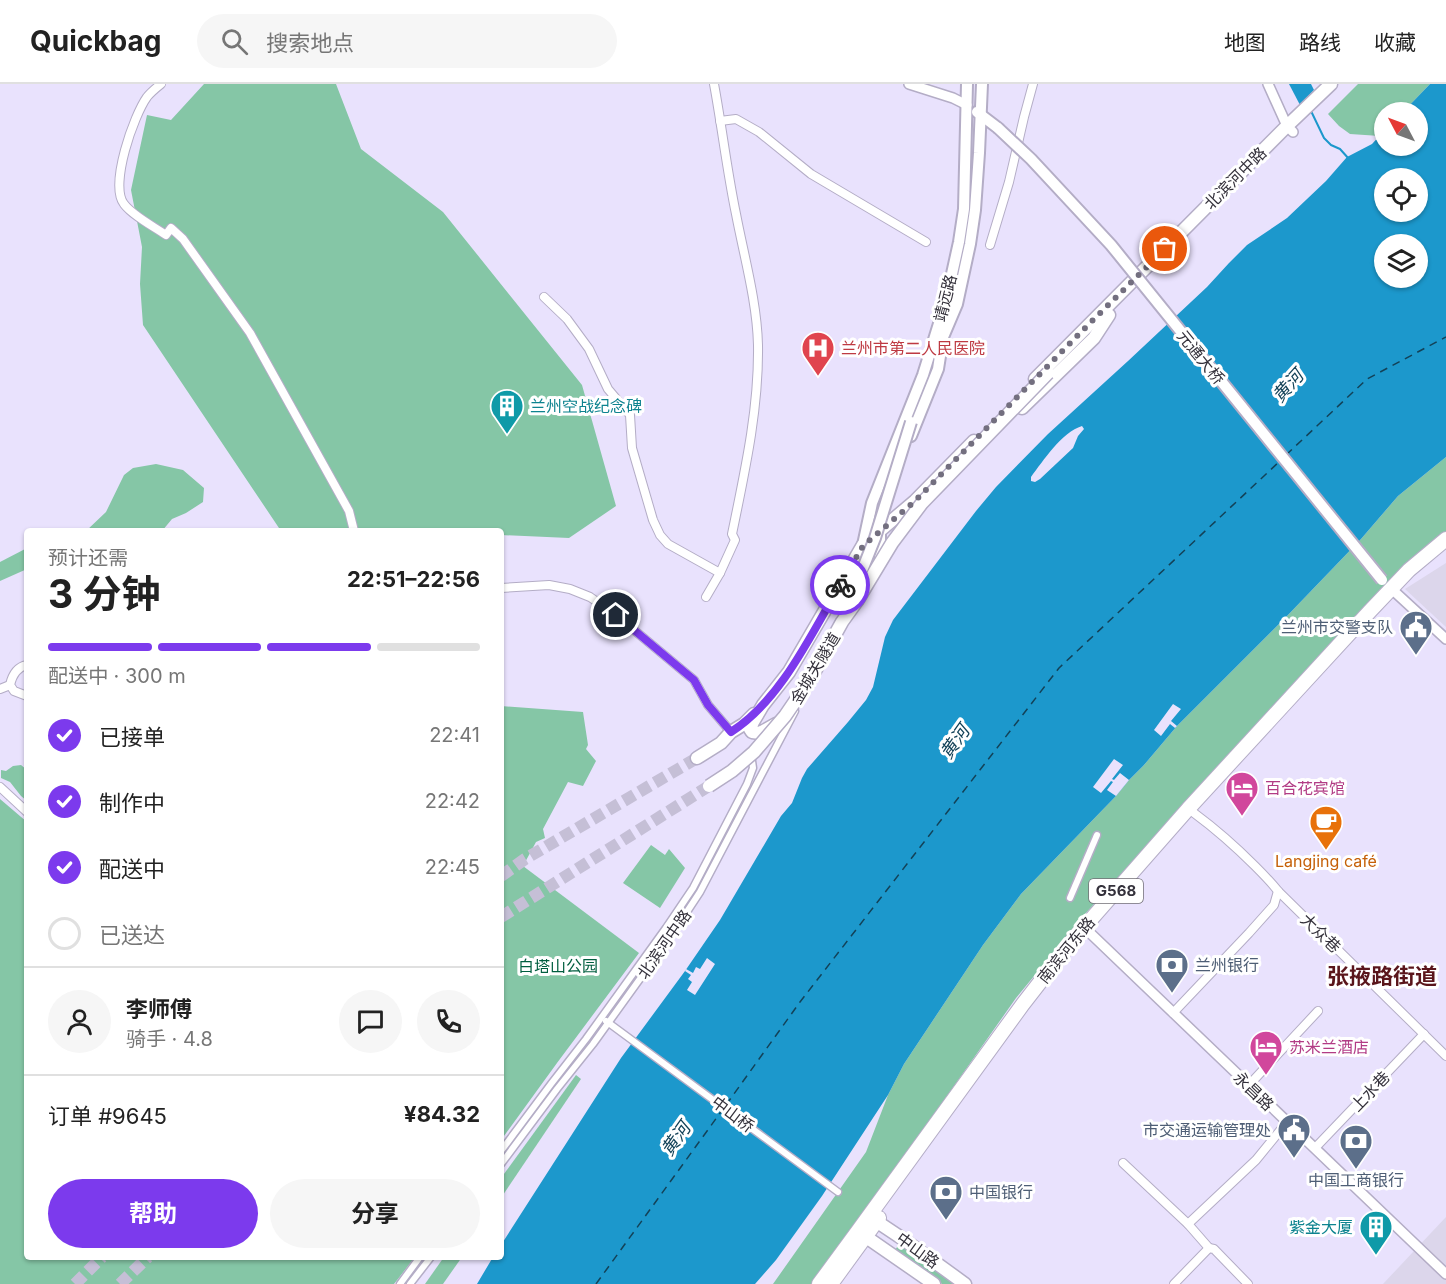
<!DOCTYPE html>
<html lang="zh">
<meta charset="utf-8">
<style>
body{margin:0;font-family:Inter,"Noto Sans SC",sans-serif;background:#f6f6f6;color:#222;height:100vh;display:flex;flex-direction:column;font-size:22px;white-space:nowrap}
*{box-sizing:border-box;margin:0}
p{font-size:20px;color:#767676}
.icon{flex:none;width:33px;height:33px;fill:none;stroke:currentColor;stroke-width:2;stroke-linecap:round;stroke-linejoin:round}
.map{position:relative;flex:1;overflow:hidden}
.side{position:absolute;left:24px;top:444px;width:480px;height:732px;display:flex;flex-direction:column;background:#fff;border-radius:6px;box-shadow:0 2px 4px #0004}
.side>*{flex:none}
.needle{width:39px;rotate:311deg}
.tools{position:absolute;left:1374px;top:18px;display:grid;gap:12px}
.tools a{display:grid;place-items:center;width:54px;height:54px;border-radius:50%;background:#fff;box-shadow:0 2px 4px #0004;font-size:30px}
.pin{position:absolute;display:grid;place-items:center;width:51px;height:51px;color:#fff;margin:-26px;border:3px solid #fff;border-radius:50%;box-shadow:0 2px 6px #0007}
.courier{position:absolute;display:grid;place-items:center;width:60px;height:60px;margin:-30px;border:4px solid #7c3aed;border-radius:50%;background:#fff;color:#222;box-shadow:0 2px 8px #0007}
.headline em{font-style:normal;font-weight:700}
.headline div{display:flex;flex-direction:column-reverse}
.headline{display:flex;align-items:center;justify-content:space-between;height:102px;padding:0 24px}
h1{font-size:39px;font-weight:700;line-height:45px}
.bar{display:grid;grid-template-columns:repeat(4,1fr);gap:9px 6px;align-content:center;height:72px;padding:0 24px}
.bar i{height:8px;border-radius:4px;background:#e0e0e0}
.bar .on{background:#7c3aed}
.bar p{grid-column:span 4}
.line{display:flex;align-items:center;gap:15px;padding:0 24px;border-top:2px solid #e0e0e0}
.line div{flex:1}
.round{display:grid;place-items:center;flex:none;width:63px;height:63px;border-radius:32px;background:#f6f6f6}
ol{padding:0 24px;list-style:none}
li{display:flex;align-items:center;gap:18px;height:66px}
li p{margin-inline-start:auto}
li .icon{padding:6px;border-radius:50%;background:#7c3aed;color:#fff;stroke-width:4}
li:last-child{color:#767676}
li i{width:33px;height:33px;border:3px solid #e0e0e0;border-radius:50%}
.cta{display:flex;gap:12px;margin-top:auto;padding:12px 24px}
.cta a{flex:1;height:69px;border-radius:36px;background:#7c3aed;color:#fff;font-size:24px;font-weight:700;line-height:69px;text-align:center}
.cta a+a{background:#f6f6f6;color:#222}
header{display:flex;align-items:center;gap:36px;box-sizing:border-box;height:84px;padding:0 30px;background:#fff;border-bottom:2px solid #e0e0e0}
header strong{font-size:28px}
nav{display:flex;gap:33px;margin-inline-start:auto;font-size:21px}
.search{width:420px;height:54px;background:#f6f6f6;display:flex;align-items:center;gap:15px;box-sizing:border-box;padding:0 21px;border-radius:33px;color:#767676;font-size:22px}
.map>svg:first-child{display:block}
.commercial{fill:#dcd6eb}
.green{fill:#85c6a6}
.water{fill:#1c98cc;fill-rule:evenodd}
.pier{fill:#e9e2fd}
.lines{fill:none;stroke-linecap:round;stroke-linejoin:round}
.stream{stroke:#1c98cc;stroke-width:2}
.ferry{stroke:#134258;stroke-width:1.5;stroke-dasharray:8 6;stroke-linecap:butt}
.primary-tunnel{stroke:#c5bfd6;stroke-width:12;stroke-dasharray:12 6;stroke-linecap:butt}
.pedestrian-casing{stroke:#b4adc6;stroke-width:9}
.minor-casing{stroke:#b4adc6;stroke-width:10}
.tertiary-casing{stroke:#b4adc6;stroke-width:12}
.secondary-casing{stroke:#b4adc6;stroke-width:14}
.primary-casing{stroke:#b4adc6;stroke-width:15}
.trunk-casing{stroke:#b4adc6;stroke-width:16}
.pedestrian{stroke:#fff;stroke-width:6}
.minor{stroke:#fff;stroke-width:8}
.tertiary{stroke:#fff;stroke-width:9}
.secondary{stroke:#fff;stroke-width:10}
.primary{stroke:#fff;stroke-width:12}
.trunk{stroke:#fff;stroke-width:14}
.secondary-bridge-casing{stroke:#b4adc6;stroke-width:14;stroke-linecap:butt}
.primary-bridge-casing{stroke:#b4adc6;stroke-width:15;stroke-linecap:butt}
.secondary-bridge{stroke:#fff;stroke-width:10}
.primary-bridge{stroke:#fff;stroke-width:12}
.done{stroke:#736f7f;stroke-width:6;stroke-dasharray:0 10.8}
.route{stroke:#7c3aed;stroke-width:8}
.labels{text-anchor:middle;stroke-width:6;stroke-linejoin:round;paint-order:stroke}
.shield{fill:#fff;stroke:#716f76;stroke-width:1.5}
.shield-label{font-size:15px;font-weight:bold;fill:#34313b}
.street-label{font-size:16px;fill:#34313b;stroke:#fff}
.health-label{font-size:16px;fill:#be3a42;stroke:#fff;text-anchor:start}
.culture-label{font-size:16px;fill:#0d838f;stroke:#fff;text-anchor:start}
.service-label{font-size:16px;fill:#4e5e75;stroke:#fff;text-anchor:end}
.hotel-label{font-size:16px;fill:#b23c85;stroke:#fff;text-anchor:start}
.food-label{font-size:16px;fill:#c56008;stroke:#fff}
.park-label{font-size:16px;fill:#005e3f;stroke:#fff}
.water-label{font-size:18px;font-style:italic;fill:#134258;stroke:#fff}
.district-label{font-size:22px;font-weight:bold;fill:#5a151b;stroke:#fff}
</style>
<header>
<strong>Quickbag</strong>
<div class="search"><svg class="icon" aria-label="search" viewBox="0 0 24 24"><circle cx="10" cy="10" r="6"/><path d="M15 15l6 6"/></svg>搜索地点</div>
<nav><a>地图</a><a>路线</a><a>收藏</a></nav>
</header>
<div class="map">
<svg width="1446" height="1200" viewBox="0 0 1446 1200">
<rect width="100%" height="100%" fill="#e9e2fd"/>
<g class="commercial">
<polygon points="1446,479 1446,543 1405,505"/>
<polygon points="1446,1133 1446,1200 1383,1200"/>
</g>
<g class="green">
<polygon points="204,0 336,0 361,65 443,128 582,301 616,422 569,454 501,451 501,447 281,447 143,241 140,200 142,163 131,106 147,31 171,36"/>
<polygon points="1358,0 1430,0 1403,28 1384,28 1384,47 1380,52 1350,50 1339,42 1328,30"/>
<polygon points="1446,373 1446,450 1382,507 1326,564 1085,830 1016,914 904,1073 811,1200 773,1200 866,1068 888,1011 904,980 983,861 1021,810 1116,712 1129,696 1144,681 1177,642 1287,532 1361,455 1398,412"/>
<polygon points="156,380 183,386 204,404 203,418 186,429 172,435 162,447 86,447 106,428 124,391 133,384"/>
<polygon points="27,464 27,485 0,497 0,478"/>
<polygon points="501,622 583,628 588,661 586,665 596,677 583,702 568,698 543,745 545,754 536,758 523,782 639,869 557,979 501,1056"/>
<polygon points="21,681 27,686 27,717 21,712 10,698 1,694 1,686 6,687 13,682"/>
<polygon points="0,715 27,738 27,1173 415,1173 394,1200 0,1200"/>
<polygon points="651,761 665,771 669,765 685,784 660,824 623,799"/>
<polygon points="576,991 581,995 501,1114 501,1094"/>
<polygon points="900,1159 955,1200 942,1200 895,1166"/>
<polygon points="444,1173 462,1173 443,1200 425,1200"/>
</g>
<g class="water">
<polygon points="1289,0 1311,0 1314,6 1300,21"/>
<path d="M1430 0H1446V373L1398 412 1361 455 1287 532 1177 642 1144 681 1129 696 1116 712 1021 810 983 861 904 980 888 1011 822 1112 776 1176 755 1200H477L493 1173H501V1161L621 974 685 887 720 836 781 732 792 719 802 694 807 685 848 638 866 616 873 603 885 553 893 536 976 427 996 403 1048 350 1128 277 1207 203 1229 179 1247 161 1287 134 1326 97 1347 73 1372 60 1384 47V62H1418V28H1403ZM1384 94H1418V128H1384ZM1384 160H1418V194H1384ZM1082 342 1084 345 1078 352 1073 364 1040 395 1035 398 1031 397V393C1043 377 1062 348 1082 342Z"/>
</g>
<g class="pier">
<polygon points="1173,620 1181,625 1171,637 1177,642 1175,644 1170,640 1161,652 1154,646"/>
<polygon points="1114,675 1123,681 1112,695 1114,696 1120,689 1129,696 1116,712 1107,706 1113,698 1111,697 1101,709 1093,703"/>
<polygon points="707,874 715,880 695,911 687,906 692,898 688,895 691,891 685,887 686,885 693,889 696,883 700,885"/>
</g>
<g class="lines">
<polyline class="stream" points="1311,27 1324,54 1331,61 1340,65 1349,75"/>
<g class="ferry">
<polyline points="1286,371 1367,295 1446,253"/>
<polyline points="726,1021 800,918 1059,584 1281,376"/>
<polyline points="596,1200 723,1025"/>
</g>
<g class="primary-tunnel">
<polyline points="501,792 525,775 697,674"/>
<polyline points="501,833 709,702"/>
<polyline points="75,1200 102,1173"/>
<polyline points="120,1200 148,1173"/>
</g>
<g class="pedestrian-casing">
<g id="pedestrian">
<polyline points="1070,814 1097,751"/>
<polyline points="606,937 838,1108"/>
<polyline points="501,1067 551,1000 586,955 666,844 693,804 747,700 753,684 751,670"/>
<polyline points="501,1080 557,1005 593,960 673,849 700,808 795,627"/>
<polyline points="400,1200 420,1173"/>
<polyline points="410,1200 431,1173"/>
</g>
</g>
<g class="minor-casing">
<g id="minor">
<path d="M161 0C156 4 151 8 147 13 134 31 109 101 124 120 133 132 153 142 166 151L171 144 183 155 250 249 349 427 354 447"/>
<polyline points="720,37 736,35 759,48 811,90 926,158"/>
<polyline points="990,161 1009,98 1024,33 1033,0"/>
<polyline points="544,213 567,235 589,265 608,305 630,331 632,364 653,436 660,451 668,460 720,489"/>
<polyline points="501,504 549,501 570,505 590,513 616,531 694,596 708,621 731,648"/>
<path d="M706 513 720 489 735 456 732 450C745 387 759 324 758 261 757 218 744 172 736 130 727 87 722 43 714 0"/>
<path d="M27 581C17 583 12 592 10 601L14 607 27 612"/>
<polyline points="0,605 10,601"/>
<polyline points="0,703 27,728"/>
<path d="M1194 729C1217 746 1235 762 1255 782 1263 790 1271 798 1278 807L1446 972"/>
<polyline points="1173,929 1249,849 1274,821 1278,807"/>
<polyline points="1249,1001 1318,927"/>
<polyline points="1315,1064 1424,950"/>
<polyline points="1123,1079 1188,1140 1209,1164"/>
<polyline points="1188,1140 1256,1076 1287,1038"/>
<polyline points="1174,1200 1209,1164 1214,1165 1248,1200"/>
</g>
</g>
<g class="tertiary-casing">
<g id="tertiary">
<polyline points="909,0 953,14 967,21"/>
<polyline points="1268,0 1287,42 1293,48"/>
<polyline points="1396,509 1446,555"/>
<polyline points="1089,848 1446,1190"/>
</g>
</g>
<g class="secondary-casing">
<g id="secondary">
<polyline points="977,28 998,44"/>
<polyline points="911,352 938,285 943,253 957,220 970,160 975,126 979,69 982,0"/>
<polyline points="880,475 880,444"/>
<polyline points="874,486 863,461 872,419 923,291 946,217 959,158 964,125 967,0"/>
</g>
</g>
<g class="primary-casing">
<g id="primary">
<polyline points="1035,295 1287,42 1331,0"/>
<polyline points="1022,324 1094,254 1109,231"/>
<polyline points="776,640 760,649 752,648 750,645 753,638 763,621 789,588 863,461 915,417 974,357"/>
<polyline points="697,674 721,659 731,648 744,640 754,630"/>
<polyline points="870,1133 903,1155 965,1200"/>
<polyline points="859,1148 934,1200"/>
</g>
</g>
<g class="trunk-casing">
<g id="trunk">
<polyline points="819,1200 858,1147 1023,920 1072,857 1188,725 1370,527 1409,486 1446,455"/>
<polyline points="831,1200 879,1134"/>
</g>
</g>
<use href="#pedestrian" class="pedestrian"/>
<use href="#minor" class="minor"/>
<use href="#tertiary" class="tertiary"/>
<use href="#secondary" class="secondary"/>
<use href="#primary" class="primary"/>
<use href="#trunk" class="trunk"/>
<g class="secondary-bridge-casing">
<g id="secondary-bridge">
<polyline points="998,44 1031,75 1111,161 1382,496"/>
<polyline points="845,529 875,454 911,338"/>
</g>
</g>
<g class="primary-bridge-casing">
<polyline id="primary-bridge" points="709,702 732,687 754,668 785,632 811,594 842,538 857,517 892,459 922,419 1048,289"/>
</g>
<use href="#secondary-bridge" class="secondary-bridge"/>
<use href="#primary-bridge" class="primary-bridge"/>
</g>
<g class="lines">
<polyline class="done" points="840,501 863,462 915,417 1089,240 1165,165"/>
<path class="route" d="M616 531 694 596 708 621 731 648C780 617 811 551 840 501"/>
</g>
<defs>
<g id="hospital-pin" transform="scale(1.725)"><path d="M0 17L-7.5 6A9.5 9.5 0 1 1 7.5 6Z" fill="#e0444e" stroke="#fff"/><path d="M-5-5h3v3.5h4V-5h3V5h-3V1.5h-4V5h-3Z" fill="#fff"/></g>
<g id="building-pin" transform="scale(1.725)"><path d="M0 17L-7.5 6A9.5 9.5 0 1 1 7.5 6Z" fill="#0f9aa8" stroke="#fff"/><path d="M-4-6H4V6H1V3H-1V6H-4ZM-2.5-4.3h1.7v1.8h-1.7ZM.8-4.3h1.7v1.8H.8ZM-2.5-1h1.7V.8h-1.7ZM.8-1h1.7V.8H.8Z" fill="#fff"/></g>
<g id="civic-pin" transform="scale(1.725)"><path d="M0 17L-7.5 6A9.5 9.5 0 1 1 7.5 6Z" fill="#5c6f8a" stroke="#fff"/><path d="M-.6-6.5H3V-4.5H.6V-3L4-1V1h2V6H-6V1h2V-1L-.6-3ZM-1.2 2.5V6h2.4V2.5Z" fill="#fff"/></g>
<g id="hotel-pin" transform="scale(1.725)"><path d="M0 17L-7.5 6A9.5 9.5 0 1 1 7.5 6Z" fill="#d1479c" stroke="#fff"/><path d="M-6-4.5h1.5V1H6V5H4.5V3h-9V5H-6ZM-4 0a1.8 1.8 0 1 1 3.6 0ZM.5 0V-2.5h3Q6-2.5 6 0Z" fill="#fff"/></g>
<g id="cafe-pin" transform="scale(1.725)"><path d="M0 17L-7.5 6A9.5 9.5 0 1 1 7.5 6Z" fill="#e8710a" stroke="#fff"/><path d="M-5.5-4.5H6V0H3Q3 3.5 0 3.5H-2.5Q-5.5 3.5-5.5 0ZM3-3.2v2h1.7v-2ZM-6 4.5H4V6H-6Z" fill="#fff"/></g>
<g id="bank-pin" transform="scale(1.725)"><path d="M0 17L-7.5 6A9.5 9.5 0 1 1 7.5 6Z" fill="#5c6f8a" stroke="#fff"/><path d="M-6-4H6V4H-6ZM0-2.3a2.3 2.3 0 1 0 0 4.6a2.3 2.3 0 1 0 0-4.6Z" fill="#fff"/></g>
</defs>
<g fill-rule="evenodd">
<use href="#hospital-pin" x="818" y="264"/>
<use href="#building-pin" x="507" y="322"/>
<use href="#civic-pin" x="1416" y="543"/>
<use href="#hotel-pin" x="1242" y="704"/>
<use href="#cafe-pin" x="1326" y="738"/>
<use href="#bank-pin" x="1172" y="881"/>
<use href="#hotel-pin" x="1266" y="963"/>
<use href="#civic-pin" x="1294" y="1046"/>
<use href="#bank-pin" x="1356" y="1057"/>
<use href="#bank-pin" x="946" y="1108"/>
<use href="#building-pin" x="1376" y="1143"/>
</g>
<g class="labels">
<rect class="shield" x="1089" y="795" width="54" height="24" rx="4.5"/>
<g class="shield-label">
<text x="1116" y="812">G568</text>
</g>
<g class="street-label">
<text transform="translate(1235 94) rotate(-45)" y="6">北滨河中路</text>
<text transform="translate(945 214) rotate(-76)" y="6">靖远路</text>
<text transform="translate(1201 273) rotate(51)" y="6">元通大桥</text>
<text transform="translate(815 584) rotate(-59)" y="6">金城关隧道</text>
<text transform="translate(1321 849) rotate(44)" y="6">大众巷</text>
<text transform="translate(664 860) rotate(-55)" y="6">北滨河中路</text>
<text transform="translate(1066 866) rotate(-51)" y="6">南滨河东路</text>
<text transform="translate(1254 1007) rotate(44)" y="6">永昌路</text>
<text transform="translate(1370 1007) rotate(-46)" y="6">上水巷</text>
<text transform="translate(733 1030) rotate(37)" y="6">中山桥</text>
<text transform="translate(918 1166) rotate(36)" y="6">中山路</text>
</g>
<g class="health-label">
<text x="841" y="270">兰州市第二人民医院</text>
</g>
<g class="culture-label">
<text x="530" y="328">兰州空战纪念碑</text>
<text x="1353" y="1149" text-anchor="end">紫金大厦</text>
</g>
<g class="service-label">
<text x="1393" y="549">兰州市交警支队</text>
<text x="1195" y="887" text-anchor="start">兰州银行</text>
<text x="1271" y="1052">市交通运输管理处</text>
<text x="1356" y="1102" text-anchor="middle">中国工商银行</text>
<text x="969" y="1114" text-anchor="start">中国银行</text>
</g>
<g class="hotel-label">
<text x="1265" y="710">百合花宾馆</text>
<text x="1289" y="969">苏米兰酒店</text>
</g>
<g class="food-label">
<text x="1326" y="783">Langjing café</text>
</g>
<g class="park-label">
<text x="558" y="888">白塔山公园</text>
</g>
<g class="water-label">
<text transform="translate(1288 302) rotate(-48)" y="6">黄河</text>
<text transform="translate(955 658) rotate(-55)" y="6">黄河</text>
<text transform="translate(676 1055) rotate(-55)" y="6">黄河</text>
</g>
<g class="district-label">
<text x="1382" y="900">张掖路街道</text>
</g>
</g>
</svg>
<div class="tools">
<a><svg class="needle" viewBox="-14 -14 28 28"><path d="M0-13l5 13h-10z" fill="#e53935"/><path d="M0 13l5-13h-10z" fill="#767676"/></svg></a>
<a><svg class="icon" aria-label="locate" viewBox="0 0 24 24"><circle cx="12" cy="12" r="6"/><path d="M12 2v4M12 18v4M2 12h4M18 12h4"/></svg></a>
<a><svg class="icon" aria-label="layers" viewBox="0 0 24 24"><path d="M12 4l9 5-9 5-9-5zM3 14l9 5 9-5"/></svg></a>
</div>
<div class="pin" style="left:1165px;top:165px;background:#ea580c"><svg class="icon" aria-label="bag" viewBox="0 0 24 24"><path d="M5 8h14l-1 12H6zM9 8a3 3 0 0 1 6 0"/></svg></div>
<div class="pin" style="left:616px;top:531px;background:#1f2937"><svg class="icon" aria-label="home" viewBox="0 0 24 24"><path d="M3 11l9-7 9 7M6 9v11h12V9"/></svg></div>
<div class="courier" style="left:840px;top:501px"><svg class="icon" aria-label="bike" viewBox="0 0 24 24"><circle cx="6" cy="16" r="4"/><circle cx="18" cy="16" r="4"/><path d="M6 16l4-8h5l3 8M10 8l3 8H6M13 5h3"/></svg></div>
<section class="side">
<div class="headline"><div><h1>3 分钟</h1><p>预计还需</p></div><em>22:51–22:56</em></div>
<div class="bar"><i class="on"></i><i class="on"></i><i class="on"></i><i></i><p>配送中 · 300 m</p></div>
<ol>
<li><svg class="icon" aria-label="check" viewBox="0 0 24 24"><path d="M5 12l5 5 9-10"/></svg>已接单<p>22:41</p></li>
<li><svg class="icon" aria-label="check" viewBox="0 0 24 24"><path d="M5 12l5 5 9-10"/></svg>制作中<p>22:42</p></li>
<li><svg class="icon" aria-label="check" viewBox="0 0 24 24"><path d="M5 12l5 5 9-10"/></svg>配送中<p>22:45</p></li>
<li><i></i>已送达</li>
</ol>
<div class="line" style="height:108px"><a class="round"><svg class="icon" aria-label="person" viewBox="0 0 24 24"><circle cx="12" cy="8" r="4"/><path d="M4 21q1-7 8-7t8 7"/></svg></a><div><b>李师傅</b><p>骑手 · 4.8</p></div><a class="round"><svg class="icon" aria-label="chat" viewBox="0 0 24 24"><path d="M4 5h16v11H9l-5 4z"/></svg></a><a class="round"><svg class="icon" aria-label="phone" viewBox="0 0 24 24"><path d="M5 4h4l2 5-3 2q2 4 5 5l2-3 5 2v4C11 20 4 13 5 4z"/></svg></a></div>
<div class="line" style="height:78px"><div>订单 #9645</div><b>¥84.32</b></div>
<div class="cta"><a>帮助</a><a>分享</a></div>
</section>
</div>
